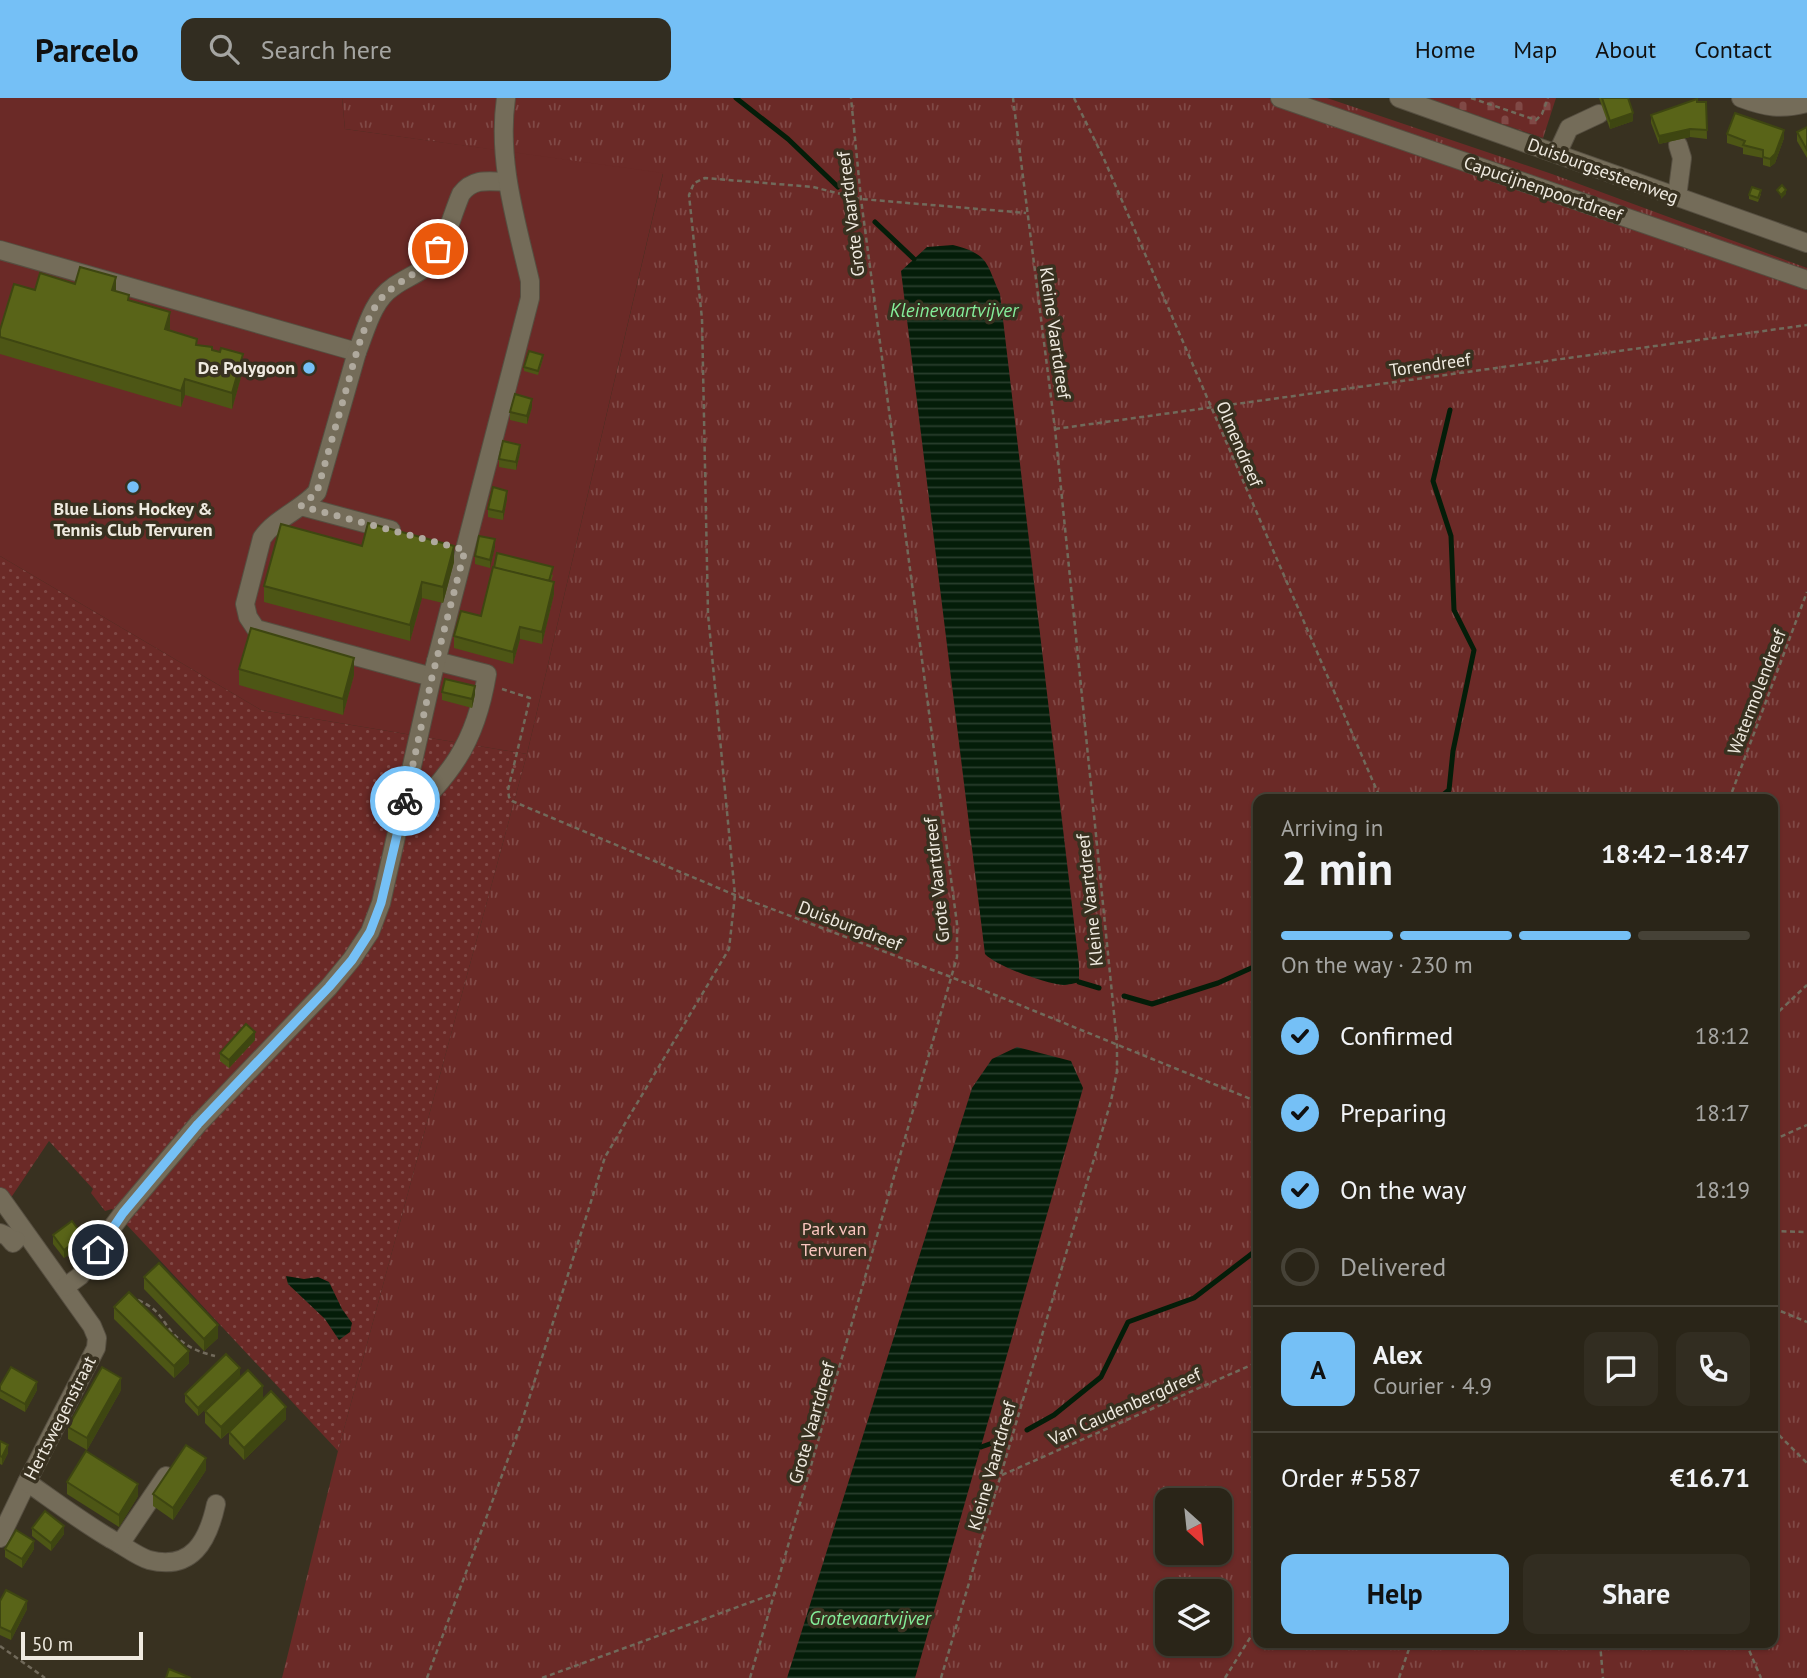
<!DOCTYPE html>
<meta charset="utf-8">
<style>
body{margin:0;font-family:"PT Sans",sans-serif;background:#322d21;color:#f1f3f6;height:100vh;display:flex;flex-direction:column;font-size:26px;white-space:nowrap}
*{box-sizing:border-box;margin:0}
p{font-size:23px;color:#a5a5a2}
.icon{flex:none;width:38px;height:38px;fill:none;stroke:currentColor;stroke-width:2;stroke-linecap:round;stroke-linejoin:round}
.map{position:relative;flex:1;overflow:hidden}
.details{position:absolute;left:1253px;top:696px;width:525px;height:854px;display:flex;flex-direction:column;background:#2a2518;border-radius:14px;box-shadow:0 2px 5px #0004,0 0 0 2px #464237}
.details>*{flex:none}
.needle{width:46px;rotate:153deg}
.tools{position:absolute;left:1155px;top:1390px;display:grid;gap:14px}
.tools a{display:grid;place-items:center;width:77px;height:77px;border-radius:14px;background:#2a2518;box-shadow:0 2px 5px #0004,0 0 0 2px #464237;font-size:35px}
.scale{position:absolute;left:21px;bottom:18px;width:122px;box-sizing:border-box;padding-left:7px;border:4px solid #efeae0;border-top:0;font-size:19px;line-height:24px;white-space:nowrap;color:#efeae0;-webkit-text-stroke:5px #383120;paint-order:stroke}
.pin{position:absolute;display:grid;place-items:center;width:60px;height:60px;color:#fff;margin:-30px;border:4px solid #fff;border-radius:50%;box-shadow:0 2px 7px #0007}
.courier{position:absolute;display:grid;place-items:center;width:70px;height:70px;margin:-35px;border:5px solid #75c0f6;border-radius:50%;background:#fff;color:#222;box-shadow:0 2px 9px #0007}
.head em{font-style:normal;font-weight:700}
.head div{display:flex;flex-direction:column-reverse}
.head{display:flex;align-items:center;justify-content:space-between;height:119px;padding:0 28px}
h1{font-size:46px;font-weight:700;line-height:52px}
.bar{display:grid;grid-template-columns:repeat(4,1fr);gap:10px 7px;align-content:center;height:84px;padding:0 28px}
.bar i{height:9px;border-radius:5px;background:#464237}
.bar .selected{background:#75c0f6}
.bar p{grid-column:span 4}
.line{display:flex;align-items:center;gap:18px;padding:0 28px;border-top:2px solid #464237}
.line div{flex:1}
.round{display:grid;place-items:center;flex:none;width:74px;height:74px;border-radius:14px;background:#322d21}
ol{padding:0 28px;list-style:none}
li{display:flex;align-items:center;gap:21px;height:77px}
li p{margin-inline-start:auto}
li .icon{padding:7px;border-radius:50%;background:#75c0f6;color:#111;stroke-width:4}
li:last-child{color:#a5a5a2}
li i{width:38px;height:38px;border:4px solid #464237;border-radius:50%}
.primary-button{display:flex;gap:14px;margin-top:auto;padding:14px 28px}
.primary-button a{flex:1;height:80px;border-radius:14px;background:#75c0f6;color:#111;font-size:28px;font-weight:700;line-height:80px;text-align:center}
.primary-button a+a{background:#322d21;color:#f1f3f6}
header{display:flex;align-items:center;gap:42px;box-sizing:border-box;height:98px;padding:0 35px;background:#75c0f6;color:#111}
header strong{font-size:33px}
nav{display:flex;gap:38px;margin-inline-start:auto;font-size:24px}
.search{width:490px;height:63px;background:#322d21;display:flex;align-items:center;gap:18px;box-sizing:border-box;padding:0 24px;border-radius:14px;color:#a5a5a2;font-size:26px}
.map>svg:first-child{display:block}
.grass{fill:url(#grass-dots)}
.cemetery{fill:url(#cemetery-stones)}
.park{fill:url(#park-tufts);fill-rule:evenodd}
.pitch{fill:#6b2a27}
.water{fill:url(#water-rules)}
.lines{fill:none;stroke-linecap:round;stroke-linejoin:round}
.stream{stroke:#041d09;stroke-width:5}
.minor-casing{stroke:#564f41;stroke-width:20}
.path{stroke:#716a5b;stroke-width:2.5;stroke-dasharray:5 3.5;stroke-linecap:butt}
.minor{stroke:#746c59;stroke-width:18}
.wall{fill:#4d5615}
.shaded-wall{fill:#3e4611}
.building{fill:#596418;stroke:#3e4611;stroke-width:2}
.done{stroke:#afa99d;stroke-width:7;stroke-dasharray:0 12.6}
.route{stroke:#75c0f6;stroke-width:9}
.poi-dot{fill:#75c0f6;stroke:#383120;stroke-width:2.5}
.labels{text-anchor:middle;stroke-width:7;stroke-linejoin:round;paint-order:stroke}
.street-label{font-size:18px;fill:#efeae0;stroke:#383120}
.poi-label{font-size:18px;font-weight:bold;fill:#efeae0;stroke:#383120;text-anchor:end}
.park-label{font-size:18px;fill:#fac5bf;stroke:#383120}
.water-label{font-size:19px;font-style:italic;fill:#84ee9a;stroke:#383120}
</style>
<header>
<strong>Parcelo</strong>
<div class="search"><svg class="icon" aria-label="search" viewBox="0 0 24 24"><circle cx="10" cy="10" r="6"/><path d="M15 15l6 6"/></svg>Search here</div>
<nav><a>Home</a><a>Map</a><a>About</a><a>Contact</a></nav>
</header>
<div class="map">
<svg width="1807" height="1580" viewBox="0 0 1807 1580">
<defs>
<pattern id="grass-dots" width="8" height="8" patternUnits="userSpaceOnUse" patternTransform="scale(1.75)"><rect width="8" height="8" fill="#6b2a27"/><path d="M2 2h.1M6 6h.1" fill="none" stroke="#804946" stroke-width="1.8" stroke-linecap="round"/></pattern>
<pattern id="cemetery-stones" width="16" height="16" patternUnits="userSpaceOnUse" patternTransform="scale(1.75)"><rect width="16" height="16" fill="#6b2a27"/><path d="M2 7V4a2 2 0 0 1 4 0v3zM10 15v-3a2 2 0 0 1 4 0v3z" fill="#804946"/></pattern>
<pattern id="park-tufts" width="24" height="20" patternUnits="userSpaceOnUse" patternTransform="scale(1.75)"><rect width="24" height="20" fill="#6b2a27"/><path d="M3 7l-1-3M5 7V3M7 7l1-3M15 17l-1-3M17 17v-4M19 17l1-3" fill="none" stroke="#804946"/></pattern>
<pattern id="water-rules" width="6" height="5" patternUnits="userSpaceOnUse" patternTransform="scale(1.75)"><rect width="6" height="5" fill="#041d09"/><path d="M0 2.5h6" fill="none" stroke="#293e2d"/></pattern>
</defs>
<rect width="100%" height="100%" fill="#383120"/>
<polygon class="grass" points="0,458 261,612 527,656 338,1353 112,1111 105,1113 91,1095 93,1091 49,1043 0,1116"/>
<polygon class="cemetery" points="1427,0 1556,0 1543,40"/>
<path class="park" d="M342 0H1327L1552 76 1807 170V1580H282L338 1353 527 656 663 76 345 31ZM1258 702H1773V1545H1258ZM1167 1402H1220V1454H1167ZM1167 1493H1220V1545H1167Z"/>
<polygon class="pitch" points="0,0 342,0 345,31 663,75 527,656 261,612 0,458"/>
<g class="water">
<path d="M953 147C989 156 986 165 1000 196L1079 867V884C1075 885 1068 887 1063 887 1046 886 996 868 985 856L901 173 927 149Z"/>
<polygon points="1017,949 1071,963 1083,990 915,1580 787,1580 972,990 992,961"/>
<polygon points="286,1178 304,1181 318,1179 329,1184 342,1211 352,1225 350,1234 339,1242 325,1221 288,1186"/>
</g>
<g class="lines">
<g class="stream">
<polyline points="736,0 788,41 838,89"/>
<polyline points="875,124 914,161"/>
<polyline points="1437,702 1449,692 1453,653 1474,552 1454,512 1451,438 1433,383 1450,312"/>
<polyline points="1079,884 1099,890"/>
<polyline points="1124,898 1152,906 1218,885 1258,867"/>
<polyline points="1027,1332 1054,1317 1101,1279 1128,1224 1194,1200 1258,1151"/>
<polyline points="981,1349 1001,1342"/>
</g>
<g class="minor-casing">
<g id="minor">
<polyline points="1280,0 1807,182"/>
<polyline points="1399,0 1807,145"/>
<path d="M1741 0C1765 9 1782 12 1807 5"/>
<polyline points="1557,56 1569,30 1599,16"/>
<polyline points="1677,99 1682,60 1678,47"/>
<path d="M0 152 357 254C366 232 372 203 393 189 406 179 423 175 433 161 446 143 452 117 461 96 473 80 488 83 507 84"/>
<path d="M357 254 317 394C301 412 276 420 262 440L245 506 248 519 256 531 432 579"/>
<polyline points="301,408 391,432"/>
<path d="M400 727C450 676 475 649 487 576L436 563"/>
<polyline points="0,1099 92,1228 97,1240 96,1250 27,1384 0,1440"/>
<polyline points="0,1135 7,1138 13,1145 16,1142"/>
<path d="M65 1189 80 1178 91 1164 105 1139 123 1115 198 1026 329 889 352 861 370 834 381 805 432 579 530 200V183C516 123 497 62 506 0"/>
<path d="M27 1384C54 1403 82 1424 111 1441 123 1447 136 1458 149 1462 192 1473 208 1443 216 1406"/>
<polyline points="120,1446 166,1378"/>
</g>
</g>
<g class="path">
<polyline points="1074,0 1104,61 1381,702"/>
<polyline points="1471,0 1536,22 1542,16 1548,0"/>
<polyline points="1055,331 1807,227"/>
<polyline points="502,591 530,600 508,692 509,699 512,703 735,797 951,879 1258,1004"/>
<polyline points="1729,702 1807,494"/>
<polyline points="1773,919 1807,887"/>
<polyline points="1773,1042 1807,1027"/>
<polyline points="1773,1133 1807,1134"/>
<path d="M138 1202C165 1214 161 1226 179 1241 189 1250 202 1255 215 1258"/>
<polyline points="1773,1210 1807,1224"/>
<polyline points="1773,1331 1807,1365"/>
<polyline points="1002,1377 1258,1264"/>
<polyline points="1600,1545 1603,1580"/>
<polyline points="1746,1545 1761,1580"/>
<polyline points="0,1548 45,1580"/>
<polyline points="427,1580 522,1323 605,1059 729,851 735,797 708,516 702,221 689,97 694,85 705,80 813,89 861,101 1026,115"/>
<polyline points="542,1580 776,1495"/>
<polyline points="750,1580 957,859 957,826 861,101 851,0"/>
<polyline points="941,1580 1111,1003 1117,973 1117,945 1055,331 1013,0"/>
<polyline points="1225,1580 1258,1527"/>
<polyline points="1399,1580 1411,1545"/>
</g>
<use href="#minor" class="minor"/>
</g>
<g class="wall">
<polygon points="1599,0 1628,0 1633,23 1610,31"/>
<polygon points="1697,4 1706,4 1707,41 1690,39 1659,46 1651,25 1651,17"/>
<polygon points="1807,29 1807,60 1797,43 1797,34"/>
<polygon points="1727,36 1784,40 1775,65 1770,69 1763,67 1763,60 1743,56 1743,50 1727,45"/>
<polygon points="1761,96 1758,104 1749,101 1749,97"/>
<polygon points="75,186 116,193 170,230 170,233 197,247 212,252 243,272 232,311 185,297 181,309 0,256 0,232 35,192"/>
<polygon points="543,261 538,277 524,273 524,269"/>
<polygon points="532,309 527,326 510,322 510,314"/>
<polygon points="520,355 516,372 499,369 499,361"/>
<polygon points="507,401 503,422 488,419 488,411"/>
<polygon points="362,448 454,464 443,505 422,500 410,543 264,504 264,488"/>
<polygon points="495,449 490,470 475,466 475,458"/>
<polygon points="494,470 553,477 551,483 554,496 542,546 520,541 513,566 454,550 454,538 481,518"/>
<polygon points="239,571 354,577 343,617 239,587"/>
<polygon points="442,594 475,596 472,610 442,602"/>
<polygon points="255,942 229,970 220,963 220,955"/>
<polygon points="53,1137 83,1146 64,1160 53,1146"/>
<polygon points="144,1179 218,1240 204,1253 144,1191"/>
<polygon points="114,1209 189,1265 174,1280 114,1221"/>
<polygon points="240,1278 198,1318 185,1304 185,1296"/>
<polygon points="0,1288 37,1292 25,1314 0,1300"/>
<polygon points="121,1292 87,1352 68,1341 68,1329"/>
<polygon points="263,1300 286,1321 244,1362 229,1346 229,1334 221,1341 205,1325 205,1313"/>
<polygon points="0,1343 8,1355 2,1367 0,1366"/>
<polygon points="206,1372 173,1422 153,1408 153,1396"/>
<polygon points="67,1384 138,1398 119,1429 67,1396"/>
<polygon points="32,1430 64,1436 51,1453 32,1438"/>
<polygon points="5,1451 34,1451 22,1470 5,1459"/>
<polygon points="0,1503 27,1511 11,1542 0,1537"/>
</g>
<g class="shaded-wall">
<polygon points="1633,15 1633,23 1610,31 1610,23"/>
<polygon points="1690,31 1690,39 1659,46 1659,38"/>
<polygon points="1784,32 1784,40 1775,65 1770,69 1770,61"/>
<polygon points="1786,92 1786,96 1781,101 1781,97"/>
<polygon points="116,179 116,196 112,192"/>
<polygon points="170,214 170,230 165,247 165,231"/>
<polygon points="243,256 243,272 232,311 232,295"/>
<polygon points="185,281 185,297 181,309 181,293"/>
<polygon points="532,301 532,309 527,326 527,318"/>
<polygon points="520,347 520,355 516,372 516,364"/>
<polygon points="507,393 507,401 503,422 503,414"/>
<polygon points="495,441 495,449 490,470 490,462"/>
<polygon points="454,448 454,464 443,505 443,489"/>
<polygon points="422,484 422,500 410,543 410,527"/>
<polygon points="554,484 554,496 542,546 542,534"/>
<polygon points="520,529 520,541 513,566 513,554"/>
<polygon points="354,560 354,577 343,617 343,601"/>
<polygon points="475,588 475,596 472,610 472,601"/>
<polygon points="255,934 255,942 229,970 229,962"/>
<polygon points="83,1138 83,1146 64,1160 64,1152"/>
<polygon points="218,1227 218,1240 204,1253 204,1241"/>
<polygon points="189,1253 189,1265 174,1280 174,1268"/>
<polygon points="240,1270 240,1278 198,1318 198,1310"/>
<polygon points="121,1280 121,1292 87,1352 87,1340"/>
<polygon points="37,1284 37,1292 25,1314 25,1306"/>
<polygon points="263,1288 263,1300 221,1341 221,1329"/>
<polygon points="286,1309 286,1321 244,1362 244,1350"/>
<polygon points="8,1347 8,1355 2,1367 2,1359"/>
<polygon points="206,1360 206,1372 173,1422 173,1410"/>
<polygon points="138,1386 138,1398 119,1429 119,1417"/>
<polygon points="64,1428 64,1436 51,1453 51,1445"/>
<polygon points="34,1443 34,1451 22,1470 22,1461"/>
<polygon points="27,1503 27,1511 11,1542 11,1534"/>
</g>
<g class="building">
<polygon points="1602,0 1628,0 1633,15 1610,23"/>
<polygon points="1697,1 1697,4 1706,4 1707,32 1690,31 1659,38 1651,17"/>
<polygon points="1735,15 1784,32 1775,56 1770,61 1763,59 1763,52 1743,47 1745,43 1727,36"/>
<polygon points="1807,29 1807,52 1797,34"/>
<polygon points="1782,87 1786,92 1781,97 1777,92"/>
<polygon points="1752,89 1761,92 1758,100 1749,97"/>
<polygon points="80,169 116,179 112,192 129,197 128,202 170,214 165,231 197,241 196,247 212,249 212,252 220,254 221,250 243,256 232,295 185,281 181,293 0,239 0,232 14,186 35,192 40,175 75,186"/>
<polygon points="529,253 543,257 538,273 524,269"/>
<polygon points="515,296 532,301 527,318 510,314"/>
<polygon points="503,343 520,347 516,364 499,361"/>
<polygon points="493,389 507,393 503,414 488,411"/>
<polygon points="368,425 454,448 443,489 422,484 410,527 264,488 281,426 362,448"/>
<polygon points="479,438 495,441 490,462 475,458"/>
<polygon points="497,455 553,469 549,483 494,470"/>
<polygon points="493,469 554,484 542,534 520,529 513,554 454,538 461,513 481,518"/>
<polygon points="251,530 354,560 343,601 239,571"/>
<polygon points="445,581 475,588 472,601 442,594"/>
<polygon points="246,926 255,934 229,962 220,955"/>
<polygon points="72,1123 83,1138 64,1152 53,1137"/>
<polygon points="159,1165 218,1227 204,1241 144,1179"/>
<polygon points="129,1194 189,1253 174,1268 114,1209"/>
<polygon points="226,1256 240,1270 198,1310 185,1296"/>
<polygon points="11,1269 37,1284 25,1306 0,1292 0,1288"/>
<polygon points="102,1269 121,1280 87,1340 68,1329"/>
<polygon points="248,1272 263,1288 221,1329 205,1313"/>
<polygon points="271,1293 286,1309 244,1350 229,1334"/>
<polygon points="0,1343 8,1347 2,1359 0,1358"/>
<polygon points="186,1347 206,1360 173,1410 153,1396"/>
<polygon points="86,1353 138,1386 119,1417 67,1384"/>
<polygon points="45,1413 64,1428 51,1445 32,1430"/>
<polygon points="16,1432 34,1443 22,1461 5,1451"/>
<polygon points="6,1492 27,1503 11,1534 0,1529 0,1503"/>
<polygon points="169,1571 191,1580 166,1580"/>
</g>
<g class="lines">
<path class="done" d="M405 703 432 579 465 452 301 408 317 394C327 358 338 321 348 285 355 260 362 231 375 209 391 182 422 179 438 151"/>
<polyline class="route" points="98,1152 123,1115 198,1026 329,889 352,862 370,834 381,805 405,703"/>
</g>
<g class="poi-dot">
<circle cx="309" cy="270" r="7"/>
<circle cx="133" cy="389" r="7"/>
</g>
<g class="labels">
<g class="street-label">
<text transform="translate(1603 73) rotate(20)" y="6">Duisburgsesteenweg</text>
<text transform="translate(1543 91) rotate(19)" y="6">Capucijnenpoortdreef</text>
<text transform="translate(851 116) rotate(-97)" y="6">Grote Vaartdreef</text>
<text transform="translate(1055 235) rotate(82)" y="6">Kleine Vaartdreef</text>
<text transform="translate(1430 267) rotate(-8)" y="6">Torendreef</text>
<text transform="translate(1239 346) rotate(67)" y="6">Olmendreef</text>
<text transform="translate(1757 594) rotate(-69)" y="6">Watermolendreef</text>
<text transform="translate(937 782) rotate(-96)" y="6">Grote Vaartdreef</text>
<text transform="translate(1090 802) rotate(-96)" y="6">Kleine Vaartdreef</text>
<text transform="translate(850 828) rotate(21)" y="6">Duisburgdreef</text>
<text transform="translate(1125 1309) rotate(-24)" y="6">Van Caudenbergdreef</text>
<text transform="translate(60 1320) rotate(-63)" y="6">Hertswegenstraat</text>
<text transform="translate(812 1325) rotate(-74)" y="6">Grote Vaartdreef</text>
<text transform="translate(992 1368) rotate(-74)" y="6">Kleine Vaartdreef</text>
</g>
<g class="poi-label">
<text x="295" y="276">De Polygoon</text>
<text x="133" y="417" text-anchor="middle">Blue Lions Hockey &amp;<tspan x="133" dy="21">Tennis Club Tervuren</tspan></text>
</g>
<g class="park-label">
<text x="834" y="1137">Park van<tspan x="834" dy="21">Tervuren</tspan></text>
</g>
<g class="water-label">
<text x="954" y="219">Kleinevaartvijver</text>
<text x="870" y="1527">Grotevaartvijver</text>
</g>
</g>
</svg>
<div class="tools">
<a><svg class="needle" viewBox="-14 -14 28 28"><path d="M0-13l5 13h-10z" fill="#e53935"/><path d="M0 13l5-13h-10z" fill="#a5a5a2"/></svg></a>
<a><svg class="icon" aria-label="layers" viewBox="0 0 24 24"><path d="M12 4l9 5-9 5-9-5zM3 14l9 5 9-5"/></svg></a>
</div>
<div class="scale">50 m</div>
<div class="pin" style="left:438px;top:151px;background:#ea580c"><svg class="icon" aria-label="bag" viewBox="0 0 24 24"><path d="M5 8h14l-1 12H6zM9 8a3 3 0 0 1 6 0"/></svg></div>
<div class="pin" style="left:98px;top:1152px;background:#1f2937"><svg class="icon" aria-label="home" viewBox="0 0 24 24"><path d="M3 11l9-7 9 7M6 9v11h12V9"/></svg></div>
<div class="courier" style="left:405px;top:703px"><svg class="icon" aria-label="bike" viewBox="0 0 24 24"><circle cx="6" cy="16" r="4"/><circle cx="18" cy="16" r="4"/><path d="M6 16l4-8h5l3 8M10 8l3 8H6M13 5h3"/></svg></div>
<section class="details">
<div class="head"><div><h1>2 min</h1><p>Arriving in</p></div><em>18:42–18:47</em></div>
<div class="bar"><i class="selected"></i><i class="selected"></i><i class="selected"></i><i></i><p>On the way · 230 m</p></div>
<ol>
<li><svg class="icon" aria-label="check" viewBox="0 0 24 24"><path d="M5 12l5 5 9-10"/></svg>Confirmed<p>18:12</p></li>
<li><svg class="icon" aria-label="check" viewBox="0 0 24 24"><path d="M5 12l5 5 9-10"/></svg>Preparing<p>18:17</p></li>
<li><svg class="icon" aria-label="check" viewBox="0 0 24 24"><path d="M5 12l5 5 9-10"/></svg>On the way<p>18:19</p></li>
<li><i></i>Delivered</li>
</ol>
<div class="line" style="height:126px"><b class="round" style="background:#75c0f6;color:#111">A</b><div><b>Alex</b><p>Courier · 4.9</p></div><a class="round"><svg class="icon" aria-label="chat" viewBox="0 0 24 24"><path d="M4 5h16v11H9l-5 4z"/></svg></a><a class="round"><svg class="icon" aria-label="phone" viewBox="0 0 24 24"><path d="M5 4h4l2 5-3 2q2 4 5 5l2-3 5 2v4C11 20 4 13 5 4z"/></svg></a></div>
<div class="line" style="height:91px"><div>Order #5587</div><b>€16.71</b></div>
<div class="primary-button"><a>Help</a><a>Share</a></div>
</section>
</div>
